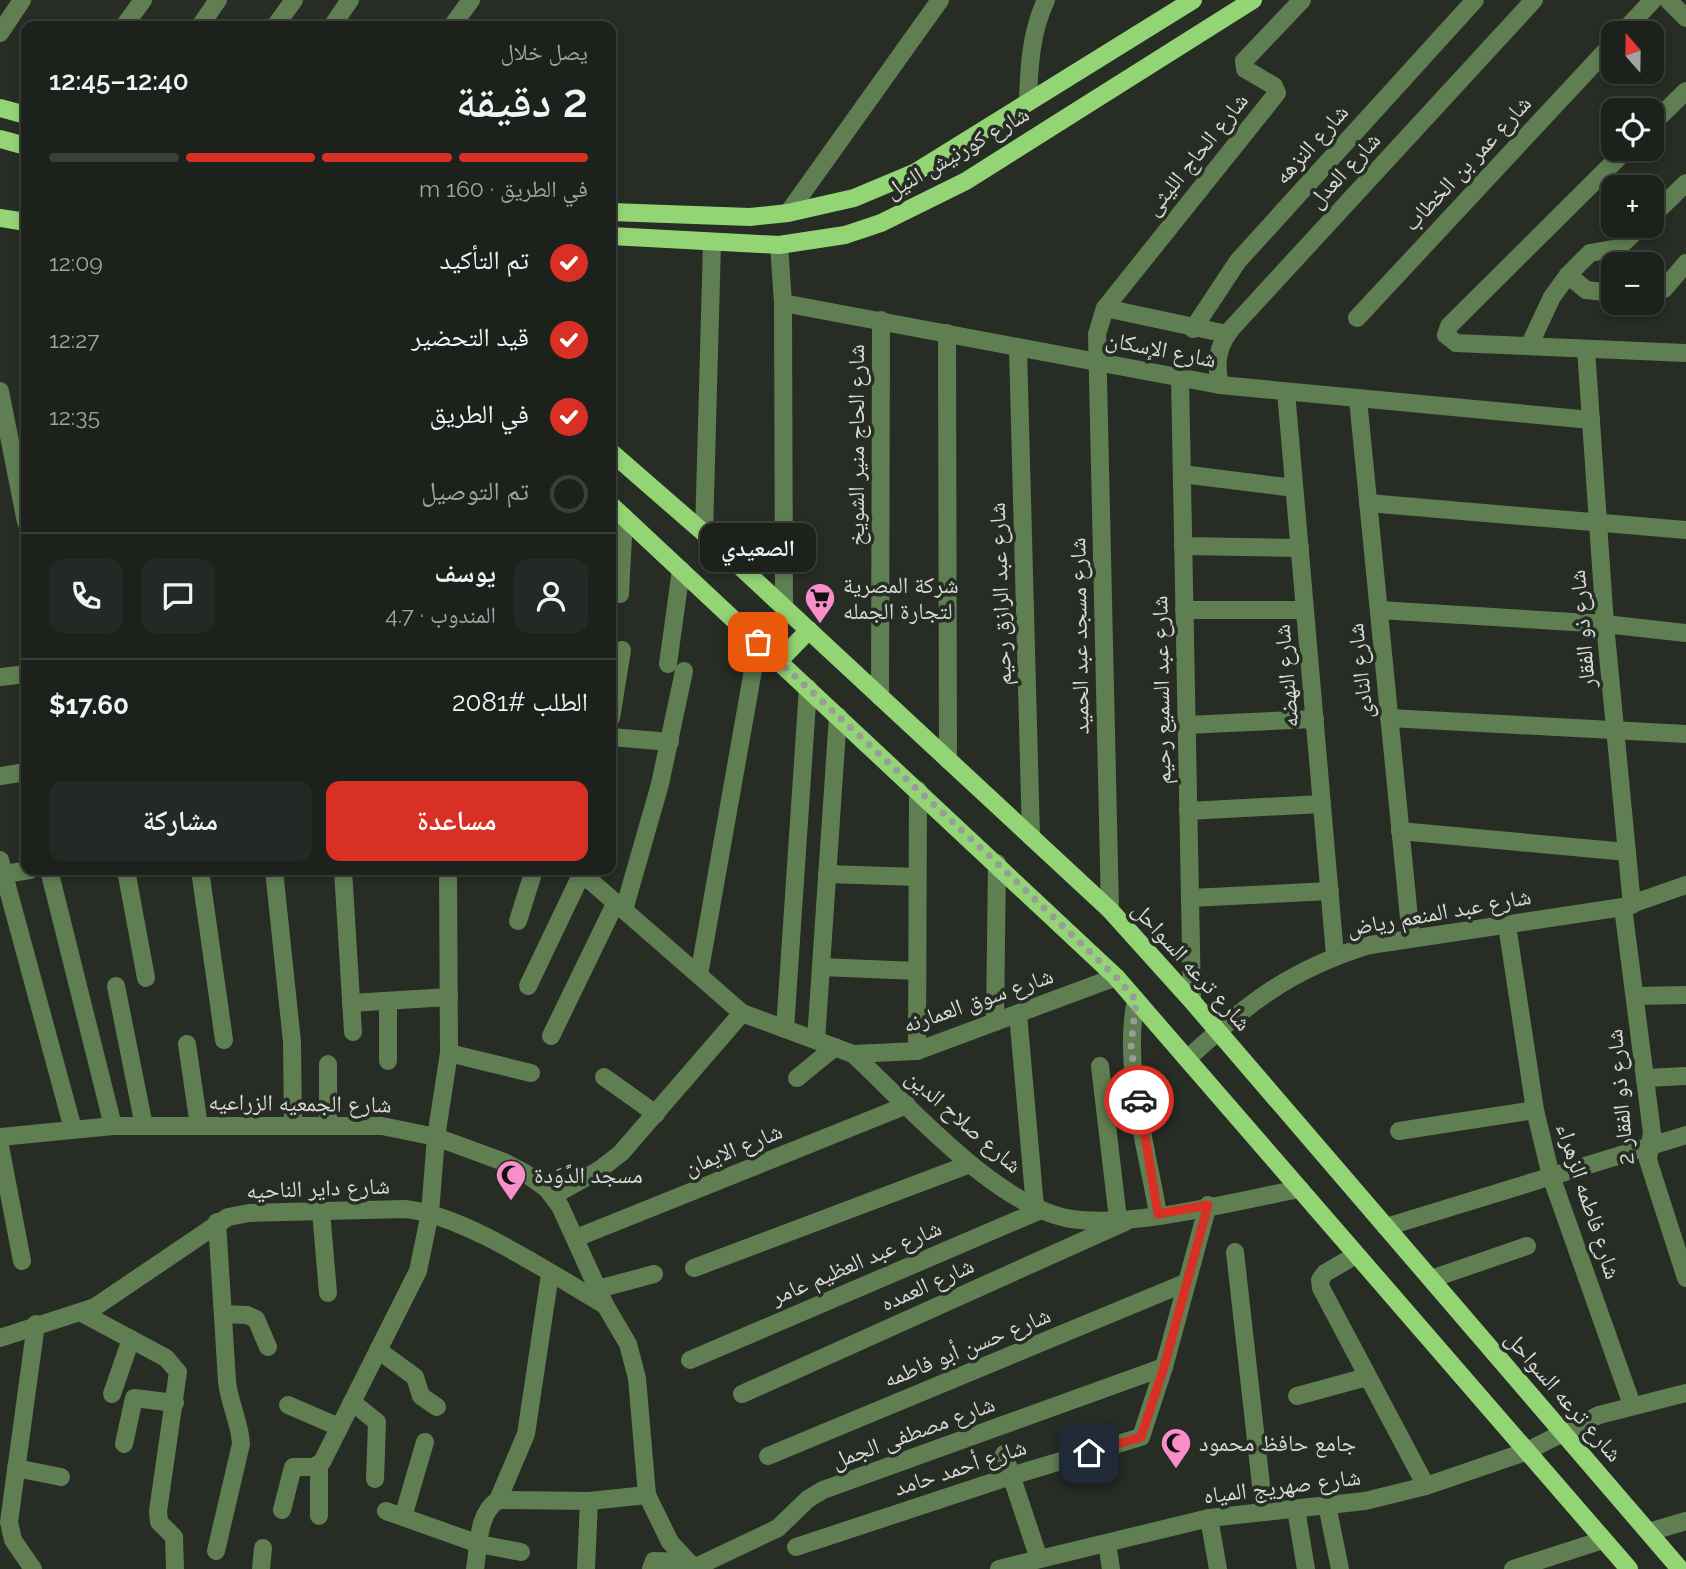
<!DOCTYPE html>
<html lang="ar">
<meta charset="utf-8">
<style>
body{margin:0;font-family:Raleway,"Noto Naskh Arabic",sans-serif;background:#252925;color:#f1f3f6;direction:rtl;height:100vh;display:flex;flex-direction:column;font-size:26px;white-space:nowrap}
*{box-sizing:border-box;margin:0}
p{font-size:23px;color:#a0a3a3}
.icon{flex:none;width:38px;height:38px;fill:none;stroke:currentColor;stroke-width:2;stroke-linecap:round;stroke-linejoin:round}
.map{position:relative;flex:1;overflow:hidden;direction:ltr}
.details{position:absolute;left:21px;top:21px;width:595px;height:854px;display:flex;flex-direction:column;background:#1d211c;border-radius:14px;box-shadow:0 4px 10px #0003,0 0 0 2px #3b3e3b;direction:rtl}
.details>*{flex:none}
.needle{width:46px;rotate:340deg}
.tools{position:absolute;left:1601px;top:21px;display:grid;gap:14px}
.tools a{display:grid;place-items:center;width:63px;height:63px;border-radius:14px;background:#1d211c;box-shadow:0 4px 10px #0003,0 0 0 2px #3b3e3b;font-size:35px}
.pin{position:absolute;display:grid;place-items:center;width:60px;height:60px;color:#fff;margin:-30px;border-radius:14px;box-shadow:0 4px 10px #0006}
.courier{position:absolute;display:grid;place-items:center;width:70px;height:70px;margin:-35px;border:5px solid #d93025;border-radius:50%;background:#fff;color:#222;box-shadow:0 2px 9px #0007}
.bubble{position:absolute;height:49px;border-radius:14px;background:#1d211c;box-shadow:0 4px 10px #0003,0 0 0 2px #3b3e3b;font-size:23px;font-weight:600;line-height:49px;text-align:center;direction:rtl}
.head em{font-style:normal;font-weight:600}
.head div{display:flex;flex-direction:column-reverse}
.head{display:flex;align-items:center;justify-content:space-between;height:119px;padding:0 28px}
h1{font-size:46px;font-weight:600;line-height:52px}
.bar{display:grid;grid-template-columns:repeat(4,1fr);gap:10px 7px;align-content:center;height:84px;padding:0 28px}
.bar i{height:9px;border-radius:5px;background:#3b3e3b}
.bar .selected{background:#d93025}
.bar p{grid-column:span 4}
.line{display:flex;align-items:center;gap:18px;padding:0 28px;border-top:2px solid #3b3e3b}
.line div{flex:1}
.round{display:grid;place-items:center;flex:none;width:74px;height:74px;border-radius:14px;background:#252925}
ol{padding:0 28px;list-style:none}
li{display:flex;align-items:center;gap:21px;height:77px}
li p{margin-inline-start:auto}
li .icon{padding:7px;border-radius:50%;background:#d93025;color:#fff;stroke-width:4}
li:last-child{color:#a0a3a3}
li i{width:38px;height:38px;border:4px solid #3b3e3b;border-radius:50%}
.action{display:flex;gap:14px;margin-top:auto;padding:14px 28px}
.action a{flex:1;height:80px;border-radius:14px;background:#d93025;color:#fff;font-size:28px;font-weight:600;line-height:80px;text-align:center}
.action a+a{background:#252925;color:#f1f3f6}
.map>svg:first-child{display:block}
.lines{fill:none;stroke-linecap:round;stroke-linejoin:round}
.minor{stroke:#5f7f52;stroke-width:18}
.major{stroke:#93d474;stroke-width:18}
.done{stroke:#999d97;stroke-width:7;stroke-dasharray:0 12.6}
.route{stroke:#d93025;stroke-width:9}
.labels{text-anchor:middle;stroke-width:7;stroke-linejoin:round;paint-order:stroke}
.street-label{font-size:23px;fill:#d6dad5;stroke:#272c25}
.poi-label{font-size:23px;fill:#d6dad5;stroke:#272c25;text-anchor:start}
</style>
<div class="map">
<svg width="1686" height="1569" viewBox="0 0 1686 1569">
<rect width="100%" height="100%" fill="#272c25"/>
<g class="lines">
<g class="minor">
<polyline points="1668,0 1686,18"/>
<polyline points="124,26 143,0"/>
<polyline points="200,26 218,0"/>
<polyline points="275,26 294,0"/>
<polyline points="332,26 350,0"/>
<polyline points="452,26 471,0"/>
<polyline points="0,33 22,0"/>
<polyline points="1622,33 1653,0"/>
<path d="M1028 101C1029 66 1031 32 1046 0"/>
<polyline points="1652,124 1686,91"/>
<polyline points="1627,149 1449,326 1446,335 1456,343 1686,353"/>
<polyline points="788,213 940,0"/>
<polyline points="1652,216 1686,183"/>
<polyline points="779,245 783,303 1220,385 1591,420"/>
<polyline points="1568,275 1586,290 1614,293"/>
<polyline points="1652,293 1664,289 1686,263"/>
<polyline points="783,303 784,607"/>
<polyline points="1105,308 1227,334"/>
<polyline points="1357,318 1614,42"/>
<polyline points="1193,329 1238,261 1475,0"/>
<polyline points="947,333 948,760"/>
<polyline points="1529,346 1552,297 1568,275 1590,253 1618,248 1641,226"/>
<polyline points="1018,349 1031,837"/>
<polyline points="1586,349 1605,624 1632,905"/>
<polyline points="1180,378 1192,1001"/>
<path d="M1220 385C1215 364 1217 346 1232 328L1534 0"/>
<polyline points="0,391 26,522"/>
<polyline points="1286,392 1335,955"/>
<polyline points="1358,399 1411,938"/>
<polyline points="1182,474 1294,488"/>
<polyline points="1368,503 1686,530"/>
<polyline points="704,533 712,243"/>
<polyline points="1183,546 1300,548"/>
<polyline points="620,594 624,517"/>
<polyline points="1184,610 1305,610"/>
<polyline points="1379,610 1605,624 1686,633"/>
<polyline points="668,664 681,570"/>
<polyline points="0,677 26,674"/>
<polyline points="880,697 881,320"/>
<polyline points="611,718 622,650"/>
<polyline points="1389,718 1686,734"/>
<polyline points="1187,725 1315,719"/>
<polyline points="611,737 670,742"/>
<polyline points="0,776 26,772"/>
<polyline points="1188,811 1322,804"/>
<polyline points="1400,831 1627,852"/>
<polyline points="0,860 73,1129"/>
<polyline points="49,870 113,1126"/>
<polyline points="126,870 146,978"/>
<polyline points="200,870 224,1040"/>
<polyline points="274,870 292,1042 293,1126"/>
<polyline points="343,870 353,1032"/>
<polyline points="578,870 742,1013 853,1054 917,1051 1116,977"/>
<polyline points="4,874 30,870"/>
<polyline points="827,874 917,877"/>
<polyline points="1190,898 1330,891"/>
<polyline points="1623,907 1652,1133 1648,1160 1686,1278"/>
<polyline points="624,910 660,784 684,671"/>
<polyline points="1110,910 1097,334 1105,308 1277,93 1274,86 1245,69 1244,61 1302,0"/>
<polyline points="518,921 534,870"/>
<polyline points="1507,925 1535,1110 1551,1176 1632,1405"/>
<polyline points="821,967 917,971"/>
<polyline points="699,975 758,642"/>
<polyline points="116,986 144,1126"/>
<polyline points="528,986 582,873"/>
<polyline points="1635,996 1686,995"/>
<path d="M1136 1000C1122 1067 1147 1148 1158 1214"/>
<polyline points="351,1003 449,997"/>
<polyline points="1018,1014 1035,1207"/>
<polyline points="995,1022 997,863"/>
<polyline points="785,1029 808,688"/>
<polyline points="551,1036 616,902"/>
<polyline points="816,1040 838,716"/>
<polyline points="187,1044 199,1126"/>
<polyline points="917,1051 918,790"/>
<polyline points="449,1053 531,1073"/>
<path d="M853 1054C908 1105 998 1208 1072 1219 1135 1228 1235 1201 1300 1189"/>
<path d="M1187 1059C1249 1003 1288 970 1370 945L1623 907 1686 885"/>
<polyline points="388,1061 388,1001"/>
<polyline points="328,1064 328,1126"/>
<polyline points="1100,1066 1118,1219"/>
<polyline points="604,1077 656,1114"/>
<polyline points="797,1078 835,1047"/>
<polyline points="1645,1078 1686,1076"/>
<polyline points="1399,1131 1535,1110"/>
<polyline points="0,1137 113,1126 382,1126 436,1137 504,1162 525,1173 547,1189 560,1206 605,1305 628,1344 637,1378 647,1495 670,1542 695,1569"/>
<polyline points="0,1146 22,1261"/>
<polyline points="553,1196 599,1170 621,1153 742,1013"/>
<polyline points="321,1211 328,1293"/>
<polyline points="1386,1227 1686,1135"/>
<polyline points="576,1238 907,1105"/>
<polyline points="1235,1252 1264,1512"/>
<polyline points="1356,1255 1325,1273 1320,1280 1321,1288 1426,1486"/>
<polyline points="694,1268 970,1164"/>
<polyline points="1431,1279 1527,1246"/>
<polyline points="598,1289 654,1274"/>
<polyline points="82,1313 166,1358 178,1372 158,1511 159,1522 174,1537 175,1569"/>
<polyline points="223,1314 247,1315 256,1319 268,1347"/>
<path d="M0 1338 95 1307 228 1217 249 1213 405 1209C465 1215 551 1274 605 1305"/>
<polyline points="378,1350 415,1377 421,1396 437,1407"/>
<polyline points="690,1360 1041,1210"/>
<polyline points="112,1394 131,1339"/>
<polyline points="742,1394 1125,1222"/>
<polyline points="1297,1396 1367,1377"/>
<polyline points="352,1402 377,1422 375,1479"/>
<polyline points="288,1405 339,1427"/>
<polyline points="124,1444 134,1398 175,1403"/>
<polyline points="1004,1454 1039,1559"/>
<polyline points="768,1456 1185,1283"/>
<polyline points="319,1465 319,1516"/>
<polyline points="16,1468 61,1477"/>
<polyline points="498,1500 589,1501 647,1495"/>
<polyline points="1327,1505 1340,1569"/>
<polyline points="1296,1509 1306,1569"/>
<polyline points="282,1510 293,1467 313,1467 322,1462 418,1271 430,1213 436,1137 449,1053 448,870"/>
<polyline points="386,1511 479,1544 521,1552"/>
<polyline points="403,1517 425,1442"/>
<polyline points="1209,1518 1218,1569"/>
<polyline points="1649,1532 1686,1521"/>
<polyline points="1107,1543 1111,1569"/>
<polyline points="796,1547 1011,1476 1141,1437 1164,1367 1208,1205"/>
<path d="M216 1551 241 1444C240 1422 229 1403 227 1381L217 1222"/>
<polyline points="694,1568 778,1528 808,1499 823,1490 1164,1367"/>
<polyline points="33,1569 13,1540 9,1522 36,1324"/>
<polyline points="261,1569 263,1548"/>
<path d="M475 1569C479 1546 477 1514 498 1500L526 1434 550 1274"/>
<polyline points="586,1569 589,1501"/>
<polyline points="651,1569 654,1561 688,1562"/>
<polyline points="999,1569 1209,1518 1365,1501 1426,1486 1525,1452 1599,1415 1686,1393"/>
<polyline points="1513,1569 1603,1540"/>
</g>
<g class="major">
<polyline points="0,108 26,115"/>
<polyline points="0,139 26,146"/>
<polyline points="611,212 750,217 788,213 854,198 916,172 1193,0"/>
<polyline points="0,218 26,222"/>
<polyline points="611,236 779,245 845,235 881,223 966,181 1253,0"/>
<polyline points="611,452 704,533 1110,910 1192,1001 1680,1569"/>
<polyline points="611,505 1116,977 1629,1569"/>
<polyline points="779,661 809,630"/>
</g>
</g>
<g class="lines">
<polyline class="done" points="758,642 997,863 1116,977 1136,1000 1131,1047 1139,1100"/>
<polyline class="route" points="1089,1453 1141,1437 1164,1367 1208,1205 1158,1214 1139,1100"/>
</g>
<defs>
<g id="supermarket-pin" transform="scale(1.575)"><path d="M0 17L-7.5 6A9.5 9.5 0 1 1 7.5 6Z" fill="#f98fca" stroke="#272c25"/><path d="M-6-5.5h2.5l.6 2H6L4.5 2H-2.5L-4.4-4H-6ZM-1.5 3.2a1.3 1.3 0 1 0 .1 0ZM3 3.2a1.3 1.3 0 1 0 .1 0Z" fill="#111"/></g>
<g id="mosque-pin" transform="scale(1.575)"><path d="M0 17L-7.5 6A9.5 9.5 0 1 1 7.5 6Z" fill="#f98fca" stroke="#272c25"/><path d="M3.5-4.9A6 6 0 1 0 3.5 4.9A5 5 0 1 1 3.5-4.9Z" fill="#111"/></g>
</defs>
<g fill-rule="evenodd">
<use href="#supermarket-pin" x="820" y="598"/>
<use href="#mosque-pin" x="511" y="1175"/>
<use href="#mosque-pin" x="1176" y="1443"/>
</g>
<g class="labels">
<g class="street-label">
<text transform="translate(1311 144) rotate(-48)" y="8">شارع النزهه</text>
<text transform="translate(957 152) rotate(-30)" y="8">شارع كورنيش النيل</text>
<text transform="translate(1196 154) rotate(-51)" y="8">شارع الحاج الليثى</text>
<text transform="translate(1467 163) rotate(-47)" y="8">شارع عمر بن الخطاب</text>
<text transform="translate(1344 170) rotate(-47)" y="8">شارع العدل</text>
<text transform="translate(1161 349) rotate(11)" y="8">شارع الإسكان</text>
<text transform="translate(856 445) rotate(-90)" y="8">شارع الحاج منير الشويخ</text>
<text transform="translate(1000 594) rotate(-92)" y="8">شارع عبد الرازق رحيم</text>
<text transform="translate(1582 629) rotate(-95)" y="8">شارع ذو الفقار</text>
<text transform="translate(1079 636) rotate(-91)" y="8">شارع مسجد عبد الحميد</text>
<text transform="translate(1360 671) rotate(-96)" y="8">شارع النادى</text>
<text transform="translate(1286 676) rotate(-95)" y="8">شارع النهضه</text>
<text transform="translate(1161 690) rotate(-91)" y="8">شارع عبد السميع رحيم</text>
<text transform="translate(1439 912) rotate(-10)" y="8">شارع عبد المنعم رياض</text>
<text transform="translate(1192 966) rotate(48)" y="8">شارع ترعه السواحل</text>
<text transform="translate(978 1000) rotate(-19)" y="8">شارع سوق العمارنه</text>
<text transform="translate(1620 1097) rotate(-95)" y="8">شارع ذو الفقار 2</text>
<text transform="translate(300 1103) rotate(1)" y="8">شارع الجمعيه الزراعيه</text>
<text transform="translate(964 1121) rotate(41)" y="8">شارع صلاح الدين</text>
<text transform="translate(733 1149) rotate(-22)" y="8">شارع الايمان</text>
<text transform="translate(318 1188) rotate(-2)" y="8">شارع داير الناحيه</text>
<text transform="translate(1589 1201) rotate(72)" y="8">شارع فاطمه الزهراء</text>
<text transform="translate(856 1262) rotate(-23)" y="8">شارع عبد العظيم عامر</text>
<text transform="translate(927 1284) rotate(-24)" y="8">شارع العمده</text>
<text transform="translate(967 1347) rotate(-22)" y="8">شارع حسن أبو فاطمه</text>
<text transform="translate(1564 1396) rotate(49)" y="8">شارع ترعه السواحل</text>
<text transform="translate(913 1432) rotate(-20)" y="8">شارع مصطفى الجمل</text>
<text transform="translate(960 1467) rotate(-18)" y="8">شارع أحمد حامد</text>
<text transform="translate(1282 1486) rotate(-7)" y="8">شارع صهريج المياه</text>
</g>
<g class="poi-label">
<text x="843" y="593">شركة المصرية<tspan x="843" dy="26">لتجارة الجمله</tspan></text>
<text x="534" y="1183">مسجد الدَّوَدة</text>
<text x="1199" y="1451">جامع حافظ محمود</text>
</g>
</g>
</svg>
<div class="tools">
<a><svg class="needle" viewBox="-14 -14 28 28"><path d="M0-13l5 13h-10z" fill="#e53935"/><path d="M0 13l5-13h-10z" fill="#a0a3a3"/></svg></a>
<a><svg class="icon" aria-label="locate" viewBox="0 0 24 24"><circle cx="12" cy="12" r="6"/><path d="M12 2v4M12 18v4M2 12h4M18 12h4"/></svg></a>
<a>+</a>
<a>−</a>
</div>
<div class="pin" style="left:758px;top:642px;background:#ea580c"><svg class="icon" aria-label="bag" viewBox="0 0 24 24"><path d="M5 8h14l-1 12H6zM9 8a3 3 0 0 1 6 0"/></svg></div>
<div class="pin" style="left:1089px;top:1453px;background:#1f2937"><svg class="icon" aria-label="home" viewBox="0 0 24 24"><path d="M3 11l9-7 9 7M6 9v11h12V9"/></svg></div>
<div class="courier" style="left:1139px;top:1100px"><svg class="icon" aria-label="car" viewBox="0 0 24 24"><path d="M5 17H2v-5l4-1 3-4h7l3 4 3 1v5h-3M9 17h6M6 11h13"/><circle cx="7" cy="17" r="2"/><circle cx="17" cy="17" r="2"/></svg></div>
<div class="bubble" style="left:700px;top:523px;width:116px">الصعيدي</div>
<section class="details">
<div class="head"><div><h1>2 دقيقة</h1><p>يصل خلال</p></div><em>12:40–12:45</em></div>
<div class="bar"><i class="selected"></i><i class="selected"></i><i class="selected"></i><i></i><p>في الطريق · 160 m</p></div>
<ol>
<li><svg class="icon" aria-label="check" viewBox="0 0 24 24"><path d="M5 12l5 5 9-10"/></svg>تم التأكيد<p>12:09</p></li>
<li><svg class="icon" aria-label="check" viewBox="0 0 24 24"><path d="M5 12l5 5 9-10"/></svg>قيد التحضير<p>12:27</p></li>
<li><svg class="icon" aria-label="check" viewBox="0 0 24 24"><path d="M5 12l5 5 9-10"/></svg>في الطريق<p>12:35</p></li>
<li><i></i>تم التوصيل</li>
</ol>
<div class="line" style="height:126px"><a class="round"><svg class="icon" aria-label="person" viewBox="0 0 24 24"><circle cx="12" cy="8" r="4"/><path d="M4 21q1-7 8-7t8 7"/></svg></a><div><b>يوسف</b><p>المندوب · 4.7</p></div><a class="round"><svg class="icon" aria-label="chat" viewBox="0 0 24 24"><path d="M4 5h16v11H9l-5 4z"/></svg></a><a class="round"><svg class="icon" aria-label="phone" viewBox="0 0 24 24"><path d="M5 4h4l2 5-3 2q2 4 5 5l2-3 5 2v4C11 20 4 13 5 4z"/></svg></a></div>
<div class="line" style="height:91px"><div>الطلب #2081</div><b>$17.60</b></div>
<div class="action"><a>مساعدة</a><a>مشاركة</a></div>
</section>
</div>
